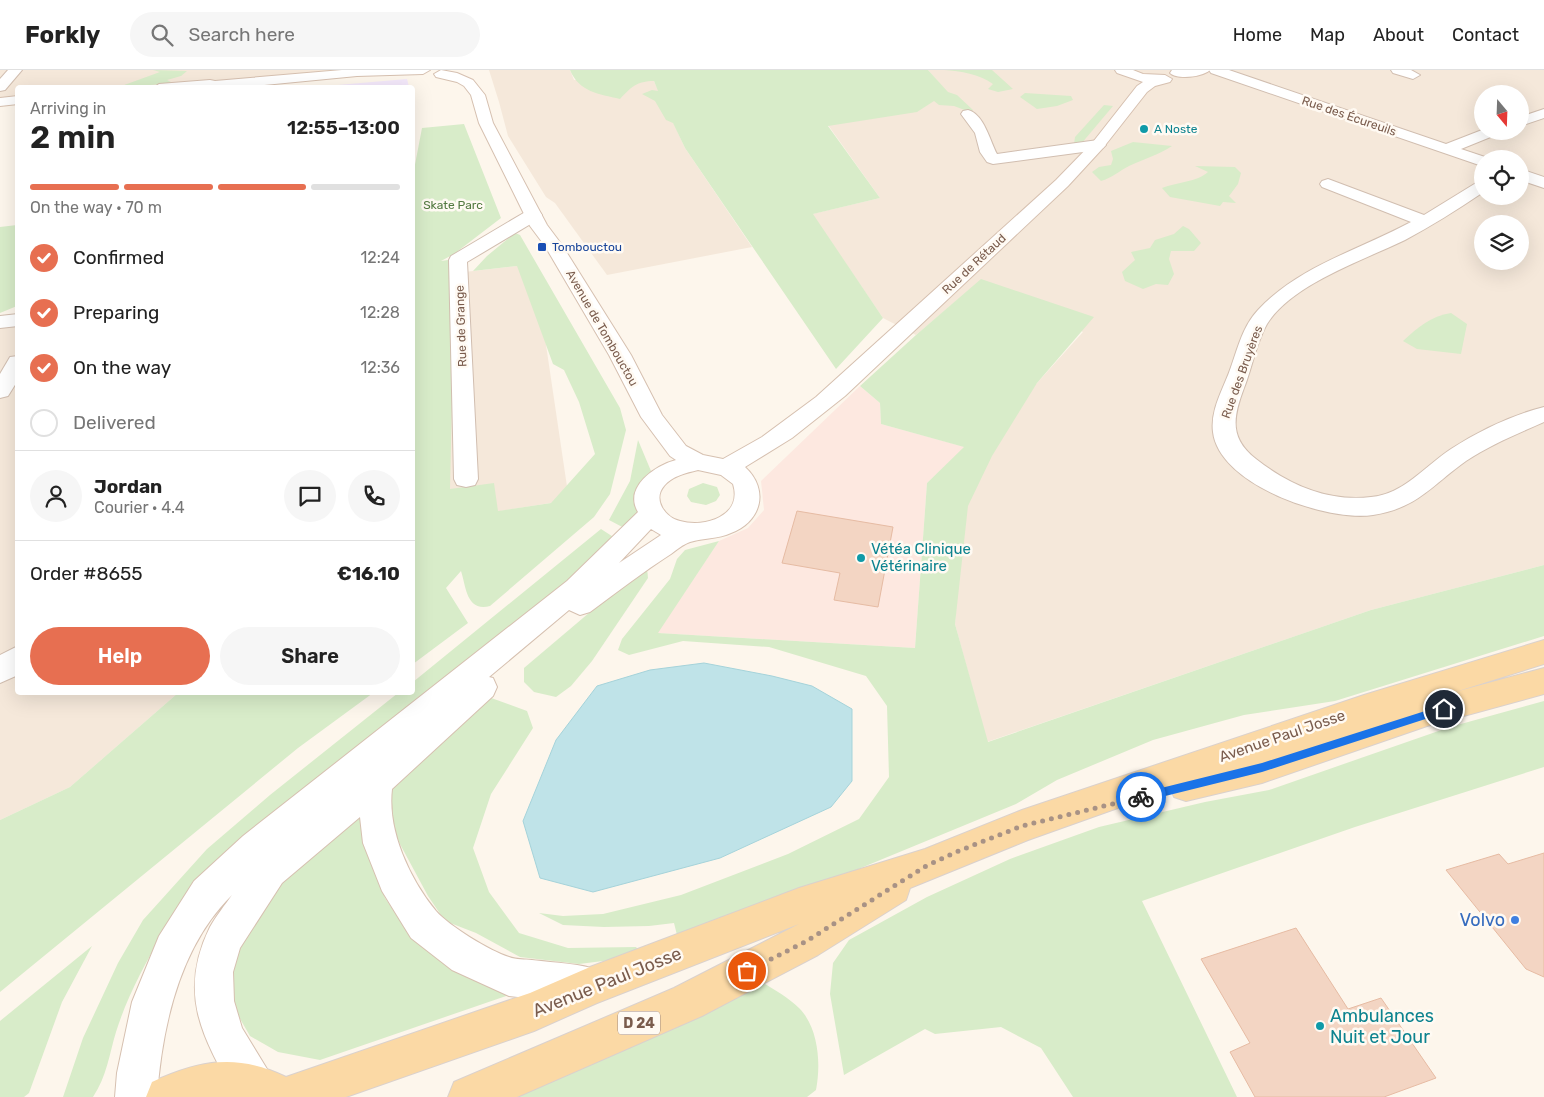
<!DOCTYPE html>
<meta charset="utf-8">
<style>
body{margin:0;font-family:Rubik,sans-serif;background:#f6f6f6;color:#222;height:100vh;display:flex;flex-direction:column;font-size:19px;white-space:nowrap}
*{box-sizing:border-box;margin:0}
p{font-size:16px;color:#767676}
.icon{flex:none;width:28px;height:28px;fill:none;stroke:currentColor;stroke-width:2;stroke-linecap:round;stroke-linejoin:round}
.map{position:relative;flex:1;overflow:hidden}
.drawer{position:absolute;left:15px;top:15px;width:400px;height:610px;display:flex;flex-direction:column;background:#fff;border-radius:5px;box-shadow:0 5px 20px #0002}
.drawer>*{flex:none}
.needle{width:32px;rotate:161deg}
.buttons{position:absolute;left:1474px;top:15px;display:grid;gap:10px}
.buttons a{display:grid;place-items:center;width:55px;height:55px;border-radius:50%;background:#fff;box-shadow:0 5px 20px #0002;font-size:25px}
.pin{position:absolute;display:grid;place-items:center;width:42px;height:42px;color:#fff;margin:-21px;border:2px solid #fff;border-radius:50%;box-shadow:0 1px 5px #0007}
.courier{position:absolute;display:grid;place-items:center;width:50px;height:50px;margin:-25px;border:4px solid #1a73e8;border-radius:50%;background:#fff;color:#222;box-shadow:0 1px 6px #0007}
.head em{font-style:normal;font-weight:600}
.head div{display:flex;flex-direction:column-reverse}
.head{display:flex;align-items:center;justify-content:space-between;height:85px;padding:0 15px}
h1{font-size:32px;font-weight:600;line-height:38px}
.bar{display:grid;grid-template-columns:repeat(4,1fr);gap:8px 5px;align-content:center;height:60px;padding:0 15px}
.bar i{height:6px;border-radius:4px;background:#e0e0e0}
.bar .selected{background:#e76f51}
.bar p{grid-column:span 4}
.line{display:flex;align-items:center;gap:12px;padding:0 15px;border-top:1px solid #e0e0e0}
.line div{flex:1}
.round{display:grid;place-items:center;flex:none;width:52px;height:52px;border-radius:26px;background:#f6f6f6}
ol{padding:0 15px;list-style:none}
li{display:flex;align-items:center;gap:15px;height:55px}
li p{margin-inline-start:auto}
li .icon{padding:5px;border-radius:50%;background:#e76f51;color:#fff;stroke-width:4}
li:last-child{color:#767676}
li i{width:28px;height:28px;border:2px solid #e0e0e0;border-radius:50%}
.primary-button{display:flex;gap:10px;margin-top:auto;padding:10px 15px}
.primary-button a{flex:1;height:58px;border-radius:30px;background:#e76f51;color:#fff;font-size:20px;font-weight:600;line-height:58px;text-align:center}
.primary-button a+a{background:#f6f6f6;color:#222}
header{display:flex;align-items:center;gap:30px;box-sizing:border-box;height:70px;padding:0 25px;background:#fff;border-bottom:1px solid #e0e0e0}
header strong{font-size:24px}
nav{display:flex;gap:28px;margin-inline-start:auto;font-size:18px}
.search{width:350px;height:45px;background:#f6f6f6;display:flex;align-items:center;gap:12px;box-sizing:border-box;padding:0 18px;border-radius:28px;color:#767676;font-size:19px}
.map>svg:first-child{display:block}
.residential{fill:#f5e8da;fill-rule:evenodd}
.commercial{fill:#fde8e0}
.education{fill:#f3e8fa}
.green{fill:#d8ecc9}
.water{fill:#bfe3e8;stroke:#a5d3da}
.building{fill:#f3d5c3;stroke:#e6bba3}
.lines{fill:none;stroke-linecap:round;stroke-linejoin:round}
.street-casing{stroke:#d1beb0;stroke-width:2}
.secondary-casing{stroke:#d6c0b0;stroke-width:2}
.primary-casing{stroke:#dad1cd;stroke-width:2}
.street{fill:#fff;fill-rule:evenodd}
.secondary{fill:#fff;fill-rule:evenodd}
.primary{fill:#fbd9a5;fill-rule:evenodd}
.route{fill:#1a73e8}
.done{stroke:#a89285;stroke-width:5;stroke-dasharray:0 9}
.culture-dot{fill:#0f9aa8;stroke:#fffaf3;stroke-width:2}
.transit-dot{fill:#1a4fb4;stroke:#fffaf3;stroke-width:2}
.shop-dot{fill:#3f7fe0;stroke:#fffaf3;stroke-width:2}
.labels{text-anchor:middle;stroke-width:5;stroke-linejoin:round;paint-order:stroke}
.far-street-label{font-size:12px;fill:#7a5c4d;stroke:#fffaf3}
.far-culture-label{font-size:12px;fill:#0d838f;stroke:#fffaf3;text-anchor:start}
.far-park-label{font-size:12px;fill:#537a41;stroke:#fffaf3}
.far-transit-label{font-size:12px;fill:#164399;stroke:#fffaf3;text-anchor:start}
.shield{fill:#fffaf3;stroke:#a28b7f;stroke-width:1}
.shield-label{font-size:14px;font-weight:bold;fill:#7a5c4d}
.culture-label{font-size:15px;fill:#0d838f;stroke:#fffaf3;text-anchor:start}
.street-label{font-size:15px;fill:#7a5c4d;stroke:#fffaf3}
.near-shop-label{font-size:18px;fill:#366cbe;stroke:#fffaf3;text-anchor:end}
.near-street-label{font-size:18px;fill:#7a5c4d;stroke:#fffaf3}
.near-culture-label{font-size:18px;fill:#0d838f;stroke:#fffaf3;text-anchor:start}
</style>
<header>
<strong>Forkly</strong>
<div class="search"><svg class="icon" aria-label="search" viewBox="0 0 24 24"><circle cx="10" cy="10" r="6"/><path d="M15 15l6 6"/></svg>Search here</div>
<nav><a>Home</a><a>Map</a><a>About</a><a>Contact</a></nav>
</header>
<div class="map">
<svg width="1544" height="1027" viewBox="0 0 1544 1027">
<rect width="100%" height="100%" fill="#fdf6ec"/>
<g class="residential">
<polygon points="0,0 368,0 152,17 18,18 17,28 0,30"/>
<polygon points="489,0 570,0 574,10 651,5 685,78 752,177 607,205 555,133 546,127 508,66 499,32"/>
<path d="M928 0H1544V495L1371 540 987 672 955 554 965 405 1037 313 1083 262 981 210 916 265 883 248 812 144 880 128 828 55 947 22ZM1482 24H1520V61H1482ZM1482 89H1520V126H1482ZM1482 154H1520V191H1482Z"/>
<polygon points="534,194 569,430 413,455 413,208"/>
<polygon points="17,254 18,622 178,623 70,717 0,750 0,256"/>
</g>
<polygon class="commercial" points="860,316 880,333 881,354 965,377 927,413 915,578 657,563 719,471 748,458 764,440 761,411"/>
<polygon class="education" points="407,9 409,17 315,17 372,12"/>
<g class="green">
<polygon points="153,0 187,1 181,6 167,10 173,13 116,18 160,2"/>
<path d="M570 0H928L948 22 957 25 973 40 970 42 954 36 939 35 934 31 917 42 828 56 880 128 813 144 883 248 836 299 685 78 673 53 666 50 655 31 642 24 652 20 658 21 654 11C637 11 631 17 620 29 599 24 579 22 570 0Z"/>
<path d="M944 0H992L1013 19 998 22 988 19 993 14C979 4 961 1 944 0Z"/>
<polygon points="1025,23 1071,26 1073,30 1057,36 1037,39 1020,27"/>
<polygon points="1104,35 1113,36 1081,74 1074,74 1075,67"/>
<path d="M464 54 501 148 454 184 441 191 455 189 450 419 494 413 498 441 551 433 595 384 579 332 564 300 553 294 517 196 473 201 487 186 515 163 520 165 620 338 626 360 610 424 594 447 490 536C466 542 466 516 461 501L446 518 468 553 413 594V105L422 58Z"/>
<path d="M1133 72 1172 76C1158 85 1144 89 1129 96 1119 101 1112 108 1101 111L1092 102 1099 97 1111 95 1113 89 1111 81Z"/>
<path d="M1195 96 1235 97 1241 103 1238 114 1229 126 1236 133 1223 132 1220 136 1170 127 1162 118C1177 112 1197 112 1208 102Z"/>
<polygon points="17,155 17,236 0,243 0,157"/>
<polygon points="1183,156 1189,159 1201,173 1194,181 1171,181 1169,189 1174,204 1168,215 1156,214 1143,219 1125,211 1122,202 1135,190 1131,182 1150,178 1155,170 1174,164"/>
<polygon points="981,209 1094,247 1037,313 992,386 968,436 955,554 988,672 1371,540 1544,495 1544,566 1335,631 1244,645 1153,670 1057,710 1016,734 679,873 674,853 649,856 604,857 563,855 539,843 563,846 603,844 681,825 788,784 859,749 889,707 887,636 866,606 769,577 683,571 629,585 618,580 622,569 670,509 677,489 685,480 719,471 658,563 915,578 927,413 964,377 881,354 880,333 860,316 916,265"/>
<path d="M1451 243 1467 254 1461 284 1417 279 1403 271C1417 258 1431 246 1451 243Z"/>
<polygon points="638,370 651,401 646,411 641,439 628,460 609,450 630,411"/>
<polygon points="703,413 717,417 720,425 716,431 706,435 691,432 687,426 689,419"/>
<path d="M601 459 618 470 162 864C144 896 127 927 116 962 109 985 107 1006 93 1027H63L83 968 118 893 143 850 207 779 270 725 398 623 412 622 413 612Z"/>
<polygon points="647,498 648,508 592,591 571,616 556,627 534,622 524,612 524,598 609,526"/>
<polygon points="178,623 373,623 298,678 0,922 0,750 70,717"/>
<polygon points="483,625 527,641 533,658 491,724 473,778 489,822 519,863 568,878 636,877 641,883 627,888 579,894 520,887 476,863 445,851 428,826 394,763 390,713"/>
<polygon points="1544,631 1544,697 1355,757 1142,831 1237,1027 1073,1027 1041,978 1001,957 935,964 925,959 844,1005 830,924 833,893 849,870 927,827 1010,789 1099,757 1205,732 1269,720 1450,657"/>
<polygon points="368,734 370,785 385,828 410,865 509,925 320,990 278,982 250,966 235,940 231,912 238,869 260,832"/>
<polygon points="92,876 62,932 29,1023 24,1027 0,1027 0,951"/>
<path d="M760 911C773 919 788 927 799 938 819 958 821 995 816 1020L807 1027H503Z"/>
</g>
<polygon class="water" points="704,593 772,606 812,616 852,639 852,711 831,737 720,788 593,822 540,808 523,751 556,670 597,616 650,600"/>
<g class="building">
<polygon points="797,441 893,457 878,537 834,530 840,503 782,493"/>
<polygon points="1544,783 1544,907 1526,899 1446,800 1499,784 1508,794"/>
<polygon points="1296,858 1348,939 1381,928 1436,1008 1384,1027 1255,1027 1230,982 1250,973 1201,889"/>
</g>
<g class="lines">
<g class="street-casing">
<g id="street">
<polygon points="8,0 22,0 5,20 0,21 0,9"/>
<polygon points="1209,0 1229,0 1446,74 1482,60 1500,61 1498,64 1461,79 1488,88 1482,89 1482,96 1211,3"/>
<polygon points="1391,0 1411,0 1420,5 1413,9 1393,3"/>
<polygon points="1544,39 1544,48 1520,56 1520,47"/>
<path d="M968 40C984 44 990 71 997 84L1098 70 1103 72 1106 75 1103 78 1098 80 993 94 987 92 980 82 975 63 961 44 963 41Z"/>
<polygon points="1520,99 1544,107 1544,118 1520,110"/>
<path d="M1328 109 1424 145 1476 113 1482 111V123C1457 140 1431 156 1405 170 1364 190 1292 214 1267 254 1256 273 1252 298 1244 318 1233 347 1229 368 1256 389 1289 415 1328 432 1371 427 1404 424 1425 396 1451 379 1479 361 1512 345 1544 337V352C1517 364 1490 375 1466 391 1432 415 1418 438 1373 445 1327 452 1219 415 1213 362 1210 339 1224 318 1231 297 1238 277 1243 256 1258 240 1299 196 1359 180 1411 152L1322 117 1320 114 1322 111Z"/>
<polygon points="533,140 539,141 542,145 539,149 467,192 478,409 475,415 466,417 457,415 454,409 449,190 451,186 527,141"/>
<polygon points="18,244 18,256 0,258 0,246"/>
<polygon points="18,286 18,310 8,326 0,328 0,304 10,287"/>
<polygon points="18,576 18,605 0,613 0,585"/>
</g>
</g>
<g class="secondary-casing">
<g id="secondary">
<polygon points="342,0 430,0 423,4 357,6 233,18 153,18 159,14 210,10 215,11"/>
<path d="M441 0 457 3 473 10 485 25 493 53 547 155 562 175 631 285 662 345 686 376 703 385 723 389 762 367 816 327 1056 110 1093 72 1137 16 1143 12 1117 3 1115 0H1133L1143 4 1165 5 1172 9 1170 12 1155 16 1147 22 1103 78 1068 116 845 326 792 368 745 397C770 420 761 452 731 463 718 469 703 468 690 472 684 474 676 480 671 484 643 502 617 522 590 542L580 545 569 540 489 607 493 608 497 617 493 626 392 719C387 761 410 809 436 841 449 856 490 881 509 887 516 890 525 889 532 890 556 893 581 893 603 902L608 916 603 930 589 935 509 926 452 900 411 868 382 821 363 773 360 747 282 813 240 878 233 902 234 931 242 958 267 999 273 1014 267 1027H236C203 968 177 924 210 857 216 846 225 835 232 825 180 876 162 956 157 1027H115L117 1003 132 932 159 866 194 811 243 766 567 511 638 442C623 417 656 395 676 390L670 386 641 347 609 285 545 176 530 156 479 53 471 25 464 16 457 12 436 7 434 4ZM698 400 721 405 733 414C743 446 705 458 680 451 666 448 652 430 664 416 672 406 686 403 698 400ZM651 459 661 465 619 493Z"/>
<path d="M1172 0H1210C1203 7 1177 10 1170 3Z"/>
<polygon points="18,26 18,34 0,36 0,28"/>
</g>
</g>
<g class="primary-casing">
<path id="primary" d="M1544 570V594L1455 622 1544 598V624L1427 656 1262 713 1186 731 1174 727 1171 719 1028 770 910 818 906 830 818 885 702 946 517 1027H448L454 1012 674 918 799 854 597 933 534 961 346 1027H146L152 1012C200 990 237 983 286 1007L530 923 590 897 799 818 925 779 1022 740 1364 625Z"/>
</g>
<use href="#street" class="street"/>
<use href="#secondary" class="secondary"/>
<use href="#primary" class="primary"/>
</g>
<polygon class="route" points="1444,635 1447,636 1447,642 1262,702 1141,732 1136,727 1141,723 1262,693"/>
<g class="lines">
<polyline class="done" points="747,901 805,872 926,796 956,782 1022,756 1141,727"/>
</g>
<g class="culture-dot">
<circle cx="1144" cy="59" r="5"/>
<circle cx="861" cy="488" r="5"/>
<circle cx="1320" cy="956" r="5"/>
</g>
<rect class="transit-dot" x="537" y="172" width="10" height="10" rx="2.5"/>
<circle class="shop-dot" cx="1515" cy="850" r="5"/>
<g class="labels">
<g class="far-street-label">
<text transform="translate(1349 46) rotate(19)" y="4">Rue des Écureuils</text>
<text transform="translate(974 194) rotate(-43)" y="4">Rue de Rétaud</text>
<text transform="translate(461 256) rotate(-92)" y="4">Rue de Grange</text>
<text transform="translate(602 258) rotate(60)" y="4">Avenue de Tombouctou</text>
<text transform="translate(1242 302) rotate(-70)" y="4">Rue des Bruyères</text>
</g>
<g class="far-culture-label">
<text x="1154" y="63">A Noste</text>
</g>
<g class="far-park-label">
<text x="453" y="139">Skate Parc</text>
</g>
<g class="far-transit-label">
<text x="552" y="181">Tombouctou</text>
</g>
<rect class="shield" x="618" y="941.5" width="42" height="23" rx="4"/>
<g class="shield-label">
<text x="639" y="958">D 24</text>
</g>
<g class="culture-label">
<text x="871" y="484">Vétéa Clinique<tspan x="871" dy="17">Vétérinaire</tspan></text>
</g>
<g class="street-label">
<text transform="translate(1282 666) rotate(-19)" y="5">Avenue Paul Josse</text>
</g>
<g class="near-shop-label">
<text x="1505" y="856">Volvo</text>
</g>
<g class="near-street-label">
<text transform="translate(607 912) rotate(-22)" y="6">Avenue Paul Josse</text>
</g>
<g class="near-culture-label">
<text x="1330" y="952">Ambulances<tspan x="1330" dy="21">Nuit et Jour</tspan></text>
</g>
</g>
</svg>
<div class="buttons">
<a><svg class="needle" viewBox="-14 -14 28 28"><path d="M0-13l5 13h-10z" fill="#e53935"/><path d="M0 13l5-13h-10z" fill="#767676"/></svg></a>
<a><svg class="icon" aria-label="locate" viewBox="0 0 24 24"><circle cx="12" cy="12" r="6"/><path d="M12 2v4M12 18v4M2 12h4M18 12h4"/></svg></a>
<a><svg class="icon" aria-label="layers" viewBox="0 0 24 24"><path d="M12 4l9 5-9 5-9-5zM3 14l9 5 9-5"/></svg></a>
</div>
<div class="pin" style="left:747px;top:901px;background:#ea580c"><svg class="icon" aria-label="bag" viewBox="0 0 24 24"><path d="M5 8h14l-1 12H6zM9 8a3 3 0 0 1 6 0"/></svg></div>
<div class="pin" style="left:1444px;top:639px;background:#1f2937"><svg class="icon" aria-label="home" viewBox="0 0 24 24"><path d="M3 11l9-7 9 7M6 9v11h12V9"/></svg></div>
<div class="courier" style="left:1141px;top:727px"><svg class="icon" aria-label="bike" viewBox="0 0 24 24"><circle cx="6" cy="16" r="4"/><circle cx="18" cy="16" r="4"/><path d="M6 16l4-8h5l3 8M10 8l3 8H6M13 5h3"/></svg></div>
<section class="drawer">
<div class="head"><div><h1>2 min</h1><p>Arriving in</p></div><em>12:55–13:00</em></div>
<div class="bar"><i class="selected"></i><i class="selected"></i><i class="selected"></i><i></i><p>On the way · 70 m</p></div>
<ol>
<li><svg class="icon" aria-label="check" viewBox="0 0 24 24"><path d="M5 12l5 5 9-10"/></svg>Confirmed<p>12:24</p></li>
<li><svg class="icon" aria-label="check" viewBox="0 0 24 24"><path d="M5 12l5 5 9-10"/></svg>Preparing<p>12:28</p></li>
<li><svg class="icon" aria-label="check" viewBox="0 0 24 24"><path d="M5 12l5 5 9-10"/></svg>On the way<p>12:36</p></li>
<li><i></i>Delivered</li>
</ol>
<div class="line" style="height:90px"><a class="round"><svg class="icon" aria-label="person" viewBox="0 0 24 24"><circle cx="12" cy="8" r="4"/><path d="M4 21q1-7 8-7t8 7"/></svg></a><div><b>Jordan</b><p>Courier · 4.4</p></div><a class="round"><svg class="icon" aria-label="chat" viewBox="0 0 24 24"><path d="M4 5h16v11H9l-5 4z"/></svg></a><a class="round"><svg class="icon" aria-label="phone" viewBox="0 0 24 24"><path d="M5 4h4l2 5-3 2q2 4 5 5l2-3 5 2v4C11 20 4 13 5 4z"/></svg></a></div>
<div class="line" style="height:65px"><div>Order #8655</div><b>€16.10</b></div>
<div class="primary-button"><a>Help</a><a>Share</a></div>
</section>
</div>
